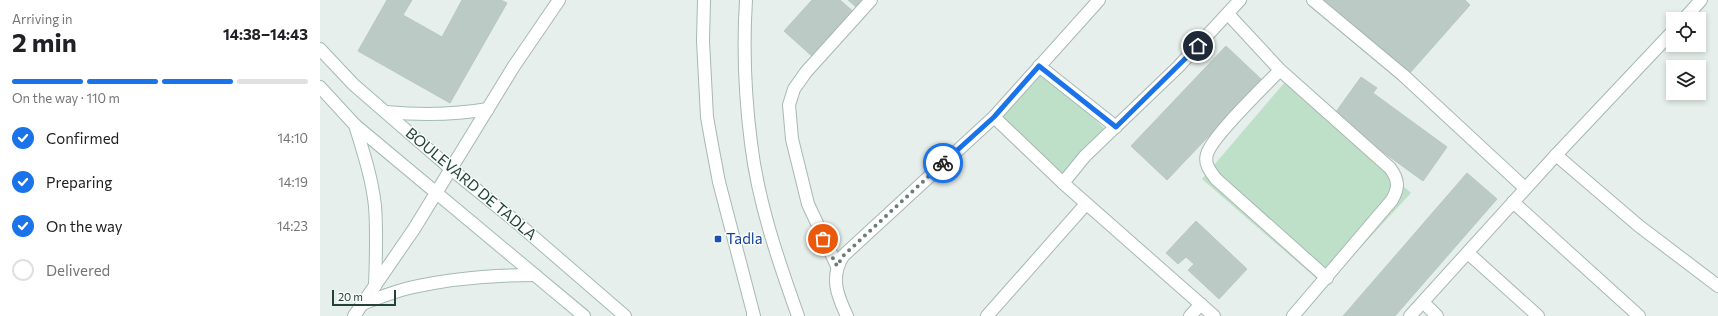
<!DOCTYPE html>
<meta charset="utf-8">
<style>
body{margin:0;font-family:Commissioner,sans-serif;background:#f2f2f2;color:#202124;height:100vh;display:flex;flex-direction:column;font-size:15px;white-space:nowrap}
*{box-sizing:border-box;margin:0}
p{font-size:13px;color:#757577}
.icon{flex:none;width:22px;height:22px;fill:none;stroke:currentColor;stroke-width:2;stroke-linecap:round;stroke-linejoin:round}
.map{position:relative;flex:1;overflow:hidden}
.drawer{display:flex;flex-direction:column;background:#fff;width:320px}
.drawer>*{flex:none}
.controls{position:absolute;left:1346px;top:12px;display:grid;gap:8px}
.controls a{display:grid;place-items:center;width:40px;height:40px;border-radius:0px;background:#fff;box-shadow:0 2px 6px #0003;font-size:20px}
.scale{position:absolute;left:12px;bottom:10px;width:64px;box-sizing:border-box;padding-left:4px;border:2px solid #24423a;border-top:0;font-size:11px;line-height:14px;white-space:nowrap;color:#24423a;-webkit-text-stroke:3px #f7fbf9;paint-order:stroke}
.pin{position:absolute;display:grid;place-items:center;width:34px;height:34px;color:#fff;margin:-17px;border:2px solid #fff;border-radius:50%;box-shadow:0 1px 4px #0007}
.courier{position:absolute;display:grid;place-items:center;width:40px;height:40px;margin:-20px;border:3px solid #1a73e8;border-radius:50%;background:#fff;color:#222;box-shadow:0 1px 5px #0007}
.summary em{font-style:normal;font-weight:700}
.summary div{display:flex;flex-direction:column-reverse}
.summary{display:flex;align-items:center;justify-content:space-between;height:68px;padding:0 12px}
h1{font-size:26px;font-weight:700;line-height:30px}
.bar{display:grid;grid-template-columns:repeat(4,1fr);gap:6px 4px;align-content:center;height:48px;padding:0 12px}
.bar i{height:5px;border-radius:3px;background:#e0e0e0}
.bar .selected{background:#1a73e8}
.bar p{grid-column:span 4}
ol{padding:0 12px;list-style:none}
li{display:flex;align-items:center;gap:12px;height:44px}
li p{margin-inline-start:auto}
li .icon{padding:4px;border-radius:50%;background:#1a73e8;color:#fff;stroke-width:4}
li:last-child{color:#757577}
li i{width:22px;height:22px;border:2px solid #e0e0e0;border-radius:50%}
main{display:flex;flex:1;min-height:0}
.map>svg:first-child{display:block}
.green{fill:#bfe0c8}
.building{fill:#bbcac4;stroke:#b8c9c2}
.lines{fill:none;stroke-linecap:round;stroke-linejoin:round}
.minor-casing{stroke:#a8b8b2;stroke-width:14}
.tertiary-casing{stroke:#a8b8b2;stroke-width:14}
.secondary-casing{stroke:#a4bbb3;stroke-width:14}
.minor{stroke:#fff;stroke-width:12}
.tertiary{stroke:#fff;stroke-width:12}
.secondary{stroke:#fff;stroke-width:12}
.done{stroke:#687f78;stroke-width:4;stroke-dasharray:0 7.2}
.route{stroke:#1a73e8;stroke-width:5}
.transit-dot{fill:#1a4fb4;stroke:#f7fbf9;stroke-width:1.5}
.labels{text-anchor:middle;stroke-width:3;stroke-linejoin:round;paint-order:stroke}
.street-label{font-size:15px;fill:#24423a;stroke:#f7fbf9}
.transit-label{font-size:15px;fill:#164399;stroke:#f7fbf9;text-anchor:start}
</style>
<main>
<section class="drawer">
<div class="summary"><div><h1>2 min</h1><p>Arriving in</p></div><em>14:38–14:43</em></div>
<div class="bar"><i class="selected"></i><i class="selected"></i><i class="selected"></i><i></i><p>On the way · 110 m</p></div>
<ol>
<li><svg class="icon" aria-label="check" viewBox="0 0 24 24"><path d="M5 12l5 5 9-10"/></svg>Confirmed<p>14:10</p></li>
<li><svg class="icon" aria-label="check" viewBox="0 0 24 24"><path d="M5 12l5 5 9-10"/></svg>Preparing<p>14:19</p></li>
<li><svg class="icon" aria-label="check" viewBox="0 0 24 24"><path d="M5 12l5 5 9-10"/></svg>On the way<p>14:23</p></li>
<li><i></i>Delivered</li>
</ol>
</section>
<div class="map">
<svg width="1398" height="316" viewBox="0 0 1398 316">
<rect width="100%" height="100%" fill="#e6efeb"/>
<g class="green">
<polygon points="720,66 788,132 746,190 671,121"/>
<polygon points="965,82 1091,193 1005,286 882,179"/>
</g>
<g class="building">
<polygon points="67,0 92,0 83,15 122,37 142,0 181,0 187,3 130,103 38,51"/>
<polygon points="492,0 520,0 535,13 494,58 464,31"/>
<polygon points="528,0 543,0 536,7"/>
<polygon points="1004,0 1145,0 1150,5 1089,74"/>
<polygon points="906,46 942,80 847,180 811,146"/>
<polygon points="1041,77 1057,88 1053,93 1127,147 1103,181 1013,116"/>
<polygon points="1147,173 1177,199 1075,316 1023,316"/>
<polygon points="876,221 927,269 899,299 868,270 874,264 866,257 858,264 846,253"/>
</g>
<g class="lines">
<g class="minor-casing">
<g id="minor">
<polyline points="993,0 1083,75 1205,188"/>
<path d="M908 14 960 70 1070 168C1079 180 1079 188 1072 200L973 316"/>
<polyline points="1364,19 1381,0"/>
<polyline points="719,66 796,127"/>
<path d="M960 70C945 86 892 136 887 154 884 164 890 171 896 179L1007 278"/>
<polyline points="674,117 743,183 894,316"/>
<polyline points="1236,155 1319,226 1398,286"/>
<polyline points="743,183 765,156 858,67 920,0"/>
<polyline points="1193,202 1319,316"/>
<polyline points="1148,253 1218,316"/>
<polyline points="517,266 488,204 472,139 469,105 474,89 486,72 551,0"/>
<polyline points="1103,302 1117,316"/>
<path d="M527 316C517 295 510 277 523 256L674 117 779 0"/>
<polyline points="667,316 766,204"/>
<polyline points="870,316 881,304"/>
<polyline points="1090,316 1236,155 1353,31"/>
</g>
</g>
<g class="tertiary-casing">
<g id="tertiary">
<polyline points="384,0 383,41 387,117 392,145 399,182 434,316"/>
<path d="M426 0C423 47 425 96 431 143 438 202 458 260 478 316"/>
<polyline points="34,316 94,229 194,66 239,0"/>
</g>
</g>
<g class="secondary-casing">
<g id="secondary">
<polyline points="0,49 34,85 131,169 194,220 305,316"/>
<polyline points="0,87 35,125 264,316"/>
<path d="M66 112C101 115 134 115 168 109"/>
<path d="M35 125C43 151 52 178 55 206 57 233 56 259 55 286"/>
<path d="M42 304C58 298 73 292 89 288 131 278 173 275 215 275"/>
<polyline points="433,316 433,314"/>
</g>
</g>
<use href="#minor" class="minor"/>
<use href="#tertiary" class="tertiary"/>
<use href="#secondary" class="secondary"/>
</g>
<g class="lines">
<polyline class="done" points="503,239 517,266 523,256 623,163"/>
<polyline class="route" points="623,163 674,117 719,66 796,127 878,46"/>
</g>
<rect class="transit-dot" x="394" y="235" width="8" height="8" rx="2"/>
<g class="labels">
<g class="street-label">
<text transform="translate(151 184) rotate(40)" y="5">BOULEVARD DE TADLA</text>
</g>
<g class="transit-label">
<text x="406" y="244">Tadla</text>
</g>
</g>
</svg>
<div class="controls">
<a><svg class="icon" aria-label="locate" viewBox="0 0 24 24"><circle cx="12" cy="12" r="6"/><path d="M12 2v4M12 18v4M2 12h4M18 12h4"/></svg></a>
<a><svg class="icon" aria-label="layers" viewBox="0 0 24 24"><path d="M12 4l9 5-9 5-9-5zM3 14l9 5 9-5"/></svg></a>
</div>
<div class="scale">20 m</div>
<div class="pin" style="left:503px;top:239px;background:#ea580c"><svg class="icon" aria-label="bag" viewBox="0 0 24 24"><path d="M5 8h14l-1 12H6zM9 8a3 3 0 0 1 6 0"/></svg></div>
<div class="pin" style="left:878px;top:46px;background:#1f2937"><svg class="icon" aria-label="home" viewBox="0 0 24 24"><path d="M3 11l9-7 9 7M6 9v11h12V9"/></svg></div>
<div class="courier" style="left:623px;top:163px"><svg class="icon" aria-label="bike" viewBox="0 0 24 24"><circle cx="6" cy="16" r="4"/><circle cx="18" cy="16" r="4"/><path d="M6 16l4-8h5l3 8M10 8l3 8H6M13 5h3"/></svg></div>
</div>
</main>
